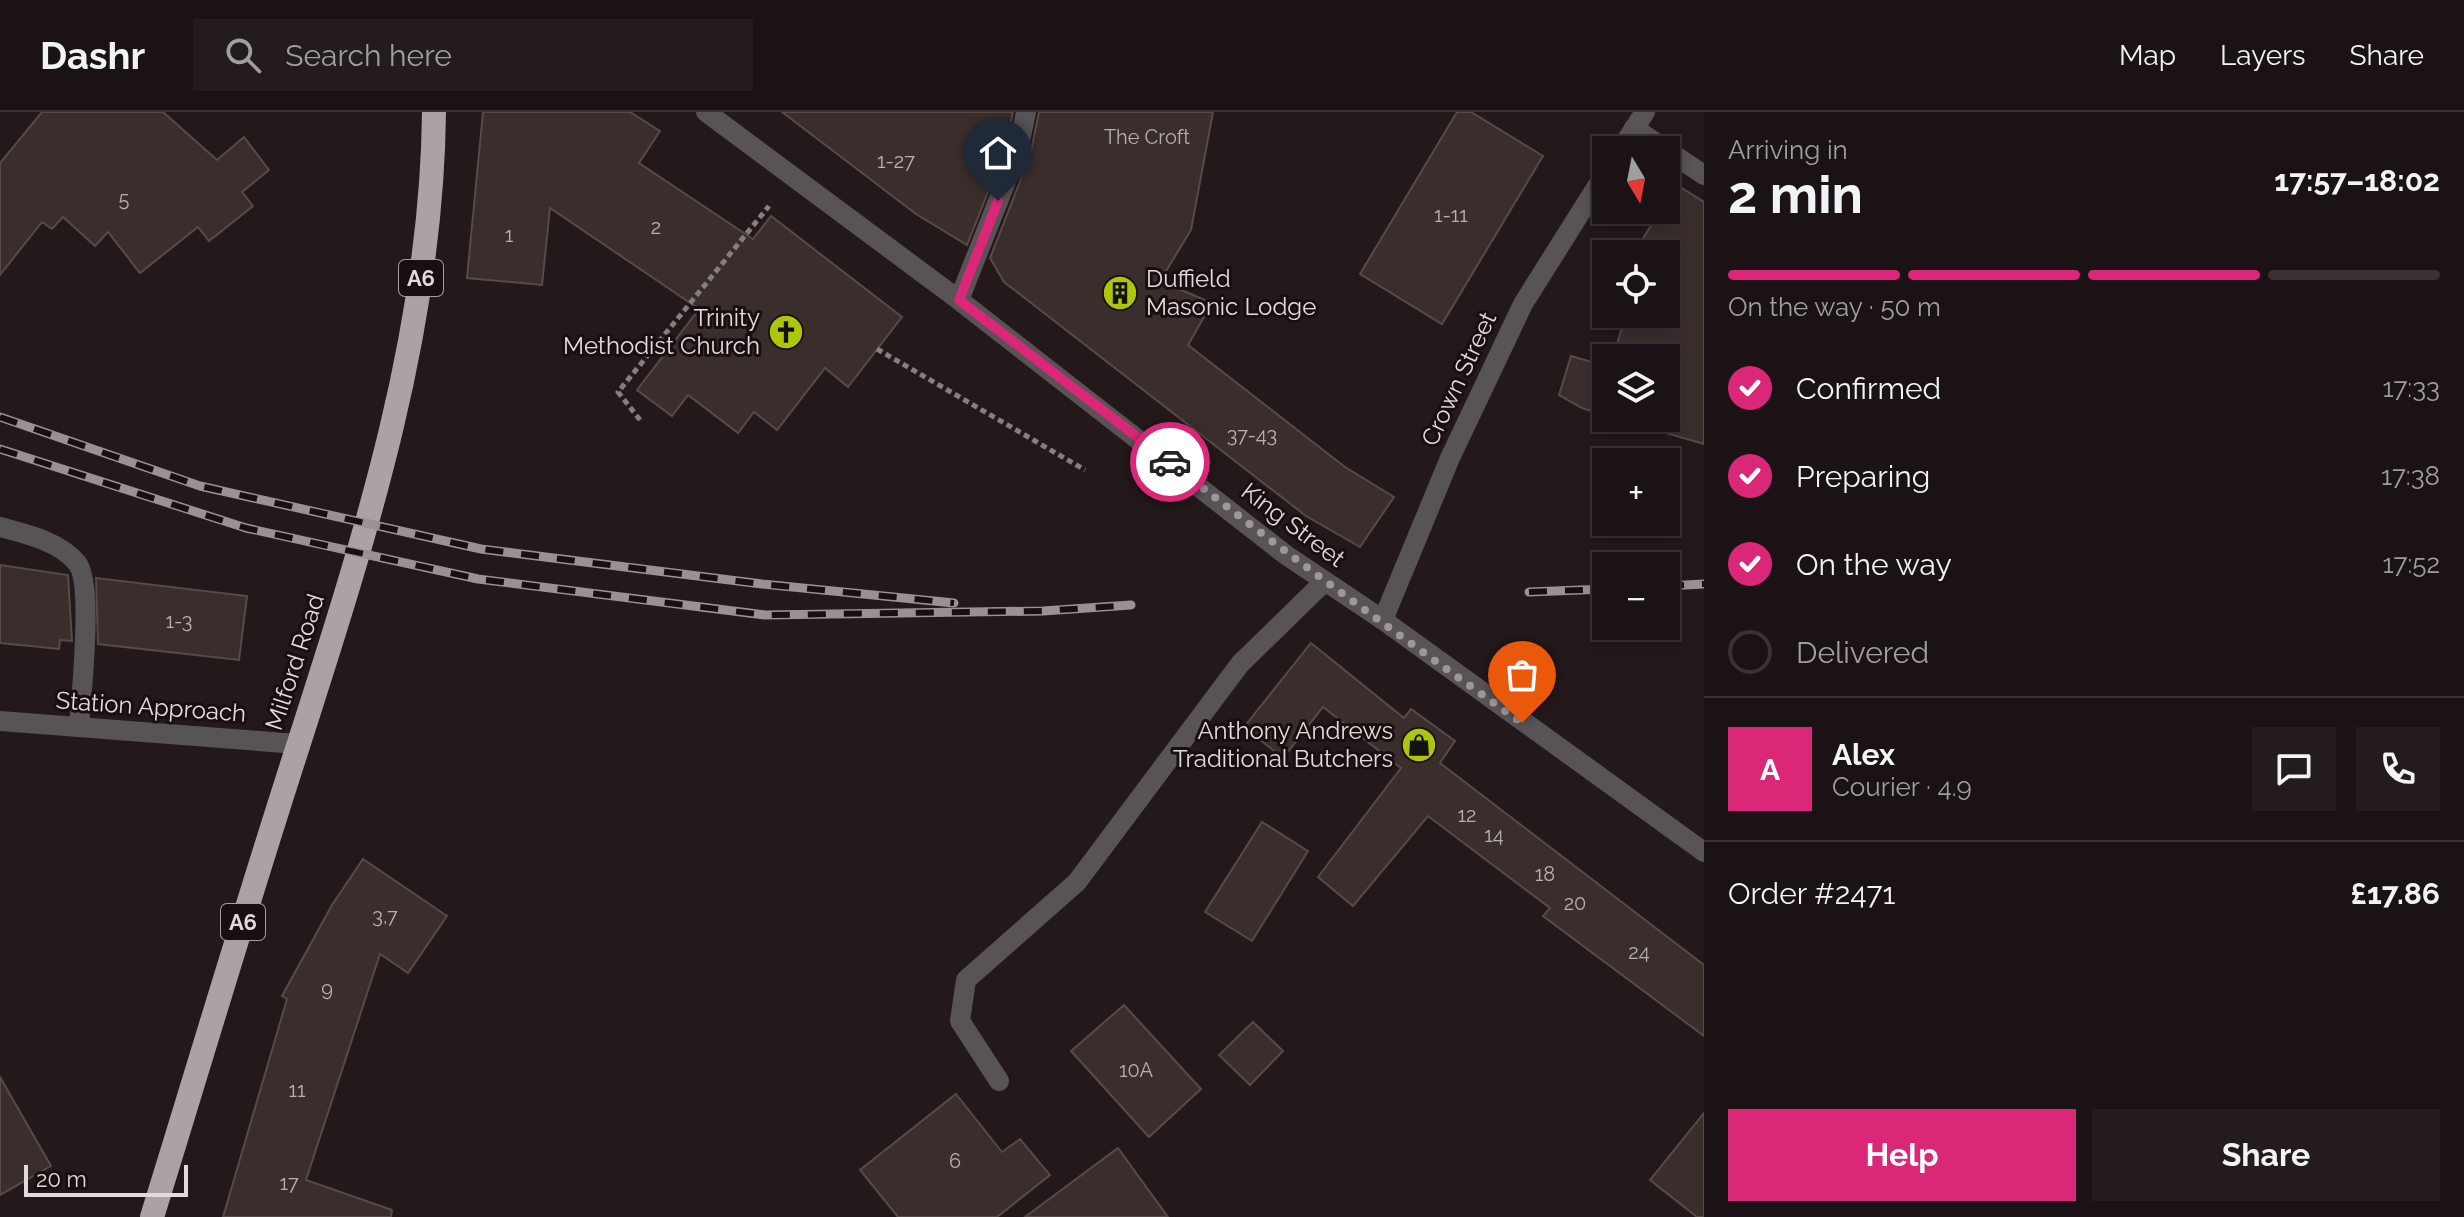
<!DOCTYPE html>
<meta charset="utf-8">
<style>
body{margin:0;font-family:Raleway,sans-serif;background:#231b1d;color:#f1f3f6;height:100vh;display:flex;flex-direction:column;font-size:30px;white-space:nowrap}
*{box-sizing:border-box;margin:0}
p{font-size:26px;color:#9f9ea0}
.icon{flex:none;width:44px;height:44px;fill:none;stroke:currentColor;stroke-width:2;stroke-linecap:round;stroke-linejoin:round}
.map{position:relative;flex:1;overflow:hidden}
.side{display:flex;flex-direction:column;background:#1a1214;width:760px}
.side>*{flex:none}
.needle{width:52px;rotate:170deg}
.fabs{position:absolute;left:1592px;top:24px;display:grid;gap:16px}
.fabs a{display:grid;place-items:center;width:88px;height:88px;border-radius:0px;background:#1a1214;box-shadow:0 4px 12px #0003,0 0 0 2px #383234;font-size:40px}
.scale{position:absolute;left:24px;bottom:20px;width:164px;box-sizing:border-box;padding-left:8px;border:4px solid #e2dadc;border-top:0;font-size:22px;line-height:28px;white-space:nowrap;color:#e2dadc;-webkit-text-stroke:6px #190f11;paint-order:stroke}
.pin{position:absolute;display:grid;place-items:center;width:68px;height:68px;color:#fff;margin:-82px -34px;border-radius:50% 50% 50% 0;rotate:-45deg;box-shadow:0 0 8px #0007}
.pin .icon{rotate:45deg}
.courier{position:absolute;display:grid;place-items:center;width:80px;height:80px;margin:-40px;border:6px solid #db2777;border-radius:50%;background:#fff;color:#222;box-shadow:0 2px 10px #0007}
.head em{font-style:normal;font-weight:700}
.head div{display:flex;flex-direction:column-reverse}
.head{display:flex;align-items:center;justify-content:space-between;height:136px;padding:0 24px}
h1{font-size:52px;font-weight:700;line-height:60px}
.bar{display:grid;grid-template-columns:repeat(4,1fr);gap:12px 8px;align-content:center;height:96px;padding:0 24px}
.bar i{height:10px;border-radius:6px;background:#383234}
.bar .active{background:#db2777}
.bar p{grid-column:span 4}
.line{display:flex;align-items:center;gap:20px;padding:0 24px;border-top:2px solid #383234}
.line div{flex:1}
.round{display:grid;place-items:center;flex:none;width:84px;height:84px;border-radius:0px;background:#231b1d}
ol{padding:0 24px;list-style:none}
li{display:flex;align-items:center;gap:24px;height:88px}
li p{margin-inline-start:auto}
li .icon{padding:8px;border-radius:50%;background:#db2777;color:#fff;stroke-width:4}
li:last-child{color:#9f9ea0}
li i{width:44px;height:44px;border:4px solid #383234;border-radius:50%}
.button{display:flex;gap:16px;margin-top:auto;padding:16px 24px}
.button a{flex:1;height:92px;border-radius:0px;background:#db2777;color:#fff;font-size:32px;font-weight:700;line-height:92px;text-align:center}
.button a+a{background:#231b1d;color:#f1f3f6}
header{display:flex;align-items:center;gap:48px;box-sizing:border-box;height:112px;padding:0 40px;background:#1a1214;border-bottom:2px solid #383234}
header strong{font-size:38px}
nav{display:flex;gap:44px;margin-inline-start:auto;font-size:28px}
.search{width:560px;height:72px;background:#231b1d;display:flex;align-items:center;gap:20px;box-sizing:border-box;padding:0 28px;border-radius:0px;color:#9f9ea0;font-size:30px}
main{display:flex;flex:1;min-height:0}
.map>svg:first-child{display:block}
.building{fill:#3a2e2d;stroke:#574a49;stroke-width:2}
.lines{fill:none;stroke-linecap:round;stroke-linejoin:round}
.path{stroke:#877e80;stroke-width:5;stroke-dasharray:6 4;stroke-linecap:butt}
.minor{stroke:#585356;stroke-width:20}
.highway{stroke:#ada1a8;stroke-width:24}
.rail-casing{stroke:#9b9193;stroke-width:9}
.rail{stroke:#190f11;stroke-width:6;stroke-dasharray:18;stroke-linecap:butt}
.done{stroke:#9f9698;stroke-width:8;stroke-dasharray:0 14.4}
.route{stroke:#db2777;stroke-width:10}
.labels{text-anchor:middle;stroke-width:6;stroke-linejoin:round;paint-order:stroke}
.number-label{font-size:20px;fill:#b8afb0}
.shield{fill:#190f11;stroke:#a69d9f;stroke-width:2}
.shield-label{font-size:22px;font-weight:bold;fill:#e2dadc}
.poi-label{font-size:24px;fill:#e2dadc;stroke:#190f11;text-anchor:end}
.street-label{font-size:24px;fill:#e2dadc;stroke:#190f11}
</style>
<header>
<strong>Dashr</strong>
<div class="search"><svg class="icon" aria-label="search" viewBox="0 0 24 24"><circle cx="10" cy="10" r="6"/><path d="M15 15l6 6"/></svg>Search here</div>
<nav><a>Map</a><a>Layers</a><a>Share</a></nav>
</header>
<main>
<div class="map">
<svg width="1704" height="1105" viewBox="0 0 1704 1105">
<rect width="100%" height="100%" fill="#23181a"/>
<g class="building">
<polygon points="42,0 163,0 217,48 244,25 269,58 242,80 253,94 209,129 198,115 140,161 108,120 95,134 63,105 52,117 42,110 0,163 0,51"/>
<polygon points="483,0 630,0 660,19 639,51 753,127 771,104 902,205 848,275 825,256 777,318 754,300 738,321 688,283 672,304 637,278 699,197 550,96 542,173 467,166"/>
<polygon points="782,0 1013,0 1006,35 967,133 916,102"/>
<polygon points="1039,0 1213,0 1191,118 1160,169 1212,191 1188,233 1345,355 1394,385 1360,435 1306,404 1004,170 990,146 1030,44"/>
<polygon points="1457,0 1471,0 1543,44 1442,212 1360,162"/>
<polygon points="1677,73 1704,90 1704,332 1614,306 1666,306 1666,246 1613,246 1626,202 1666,202 1666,142 1633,142 1661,98 1666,98 1666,90"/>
<polygon points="1571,244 1606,254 1606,304 1582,296 1559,283"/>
<polygon points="0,453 68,463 72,529 60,528 59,537 0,531"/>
<polygon points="96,466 247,484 239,548 98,532"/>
<polygon points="1311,531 1404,606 1411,597 1455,629 1440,651 1704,853 1704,924 1543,804 1550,796 1428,704 1353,794 1318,765 1401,656 1323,595 1283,646 1244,615"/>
<polygon points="1262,710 1308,739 1252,829 1205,800"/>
<polygon points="363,747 447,804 408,861 380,842 306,1068 392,1098 391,1105 223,1105 287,887 282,884 332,793"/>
<polygon points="1124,893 1201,977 1149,1025 1071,939"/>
<polygon points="1253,910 1283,939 1250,973 1219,943"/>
<polygon points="0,965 51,1054 0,1083"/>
<polygon points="956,982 1002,1040 1020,1027 1050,1063 997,1105 898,1105 860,1058"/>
<polygon points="1704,1001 1704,1105 1697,1105 1650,1068"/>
<polygon points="1118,1036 1168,1105 1025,1105"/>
</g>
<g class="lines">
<g class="path">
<polyline points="877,237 1085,358"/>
<polyline points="640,308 618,280 769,94"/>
</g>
<g class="minor">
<polyline points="706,0 959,188 1286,443 1383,508 1704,740"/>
<polyline points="1634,16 1704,63"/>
<polyline points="1620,38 1645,0"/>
<polyline points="959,188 1018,39 1026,0"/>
<path d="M0 415C26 422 59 429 77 451 94 471 81 584 79 615"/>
<polyline points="1383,508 1450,346 1523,192 1606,60"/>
<polyline points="0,609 298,632"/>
<polyline points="999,969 960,909 966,868 1077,770 1240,552 1324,470"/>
</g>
<path class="highway" d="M152 1105C201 947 248 788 299 631 365 425 432 218 434 0"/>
<g class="rail-casing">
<g id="rail">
<polyline points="0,305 200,374 481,437 762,472 954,491"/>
<polyline points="0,337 246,416 478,467 765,503 1043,499 1131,493"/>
<polyline points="1666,474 1704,472"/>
<polyline points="1529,480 1606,477"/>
</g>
</g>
<use href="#rail" class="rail"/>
</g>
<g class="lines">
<path class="done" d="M1170 350C1284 441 1403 526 1522 611"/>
<polyline class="route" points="998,89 959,188 1170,350"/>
</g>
<defs>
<g id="building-disc" transform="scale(1.8)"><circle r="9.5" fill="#aec60a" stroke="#190f11"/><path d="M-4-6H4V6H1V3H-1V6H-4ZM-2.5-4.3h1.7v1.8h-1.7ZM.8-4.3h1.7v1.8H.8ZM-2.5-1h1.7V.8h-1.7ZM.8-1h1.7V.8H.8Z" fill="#111"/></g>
<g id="church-disc" transform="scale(1.8)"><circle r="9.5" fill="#aec60a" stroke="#190f11"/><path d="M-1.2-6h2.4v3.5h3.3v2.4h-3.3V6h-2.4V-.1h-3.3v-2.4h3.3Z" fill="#111"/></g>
<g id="shop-disc" transform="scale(1.8)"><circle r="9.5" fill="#aec60a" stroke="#190f11"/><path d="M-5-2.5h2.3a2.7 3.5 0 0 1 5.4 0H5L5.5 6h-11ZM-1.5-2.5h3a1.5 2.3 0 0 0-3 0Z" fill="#111"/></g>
</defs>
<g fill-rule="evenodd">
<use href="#building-disc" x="1120" y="181"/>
<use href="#church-disc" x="786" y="220"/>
<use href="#shop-disc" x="1419" y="633"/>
</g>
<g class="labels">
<g class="number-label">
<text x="1147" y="32">The Croft</text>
<text x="896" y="56">1-27</text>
<text x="124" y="94">5</text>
<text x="1451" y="110">1-11</text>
<text x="656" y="122">2</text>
<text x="509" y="130">1</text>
<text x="1252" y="330">37-43</text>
<text x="179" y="516">1-3</text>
<text x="1467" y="710">12</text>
<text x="1494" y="730">14</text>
<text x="1545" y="769">18</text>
<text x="1575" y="798">20</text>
<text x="385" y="811">3,7</text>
<text x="1639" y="847">24</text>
<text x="327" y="884">9</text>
<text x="1136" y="965">10A</text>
<text x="297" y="985">11</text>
<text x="955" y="1056">6</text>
<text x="289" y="1078">17</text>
</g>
<g class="shield">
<rect x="399" y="148" width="44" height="36" rx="6"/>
<rect x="221" y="792" width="44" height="36" rx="6"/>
</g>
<g class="shield-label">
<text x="421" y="174">A6</text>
<text x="243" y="818">A6</text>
</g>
<g class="poi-label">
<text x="1146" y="175" text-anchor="start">Duffield<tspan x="1146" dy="28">Masonic Lodge</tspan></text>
<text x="760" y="214">Trinity<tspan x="760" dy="28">Methodist Church</tspan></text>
<text x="1393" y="627">Anthony Andrews<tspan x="1393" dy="28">Traditional Butchers</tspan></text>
</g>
<g class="street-label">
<text transform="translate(1459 267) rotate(-65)" y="8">Crown Street</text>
<text transform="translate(1293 413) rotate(37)" y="8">King Street</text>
<text transform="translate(295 550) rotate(-72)" y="8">Milford Road</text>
<text transform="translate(151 595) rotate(4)" y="8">Station Approach</text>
</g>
</g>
</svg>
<div class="fabs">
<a><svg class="needle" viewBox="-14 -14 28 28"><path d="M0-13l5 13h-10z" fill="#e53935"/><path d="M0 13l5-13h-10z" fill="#9f9ea0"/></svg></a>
<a><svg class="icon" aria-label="locate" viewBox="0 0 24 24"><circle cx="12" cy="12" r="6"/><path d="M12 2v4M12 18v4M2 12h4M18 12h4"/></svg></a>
<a><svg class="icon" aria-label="layers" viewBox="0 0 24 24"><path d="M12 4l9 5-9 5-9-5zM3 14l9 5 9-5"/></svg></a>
<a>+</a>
<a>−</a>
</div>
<div class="scale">20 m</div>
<div class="pin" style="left:1522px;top:611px;background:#ea580c"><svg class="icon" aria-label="bag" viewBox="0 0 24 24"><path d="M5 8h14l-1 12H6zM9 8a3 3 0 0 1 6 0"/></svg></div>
<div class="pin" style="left:998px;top:89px;background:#1f2937"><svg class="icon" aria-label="home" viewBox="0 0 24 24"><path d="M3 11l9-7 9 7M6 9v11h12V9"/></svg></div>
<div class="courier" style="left:1170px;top:350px"><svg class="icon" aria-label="car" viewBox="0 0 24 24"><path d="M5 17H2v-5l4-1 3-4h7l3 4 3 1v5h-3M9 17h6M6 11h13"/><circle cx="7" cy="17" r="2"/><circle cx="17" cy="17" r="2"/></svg></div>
</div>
<section class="side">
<div class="head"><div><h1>2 min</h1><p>Arriving in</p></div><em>17:57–18:02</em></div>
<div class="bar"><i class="active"></i><i class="active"></i><i class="active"></i><i></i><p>On the way · 50 m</p></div>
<ol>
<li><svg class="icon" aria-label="check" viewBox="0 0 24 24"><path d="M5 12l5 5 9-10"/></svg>Confirmed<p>17:33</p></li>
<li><svg class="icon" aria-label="check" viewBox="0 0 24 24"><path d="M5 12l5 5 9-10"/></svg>Preparing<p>17:38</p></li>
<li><svg class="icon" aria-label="check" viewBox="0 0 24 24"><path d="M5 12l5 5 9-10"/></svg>On the way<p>17:52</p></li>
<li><i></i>Delivered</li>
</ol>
<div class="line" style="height:144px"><b class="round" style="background:#db2777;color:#fff">A</b><div><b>Alex</b><p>Courier · 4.9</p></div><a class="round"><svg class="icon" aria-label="chat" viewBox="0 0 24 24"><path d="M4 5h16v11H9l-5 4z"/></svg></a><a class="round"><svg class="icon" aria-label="phone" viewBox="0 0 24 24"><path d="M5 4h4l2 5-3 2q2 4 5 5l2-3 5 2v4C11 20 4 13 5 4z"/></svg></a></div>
<div class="line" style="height:104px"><div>Order #2471</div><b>£17.86</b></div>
<div class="button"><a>Help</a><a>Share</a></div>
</section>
</main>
